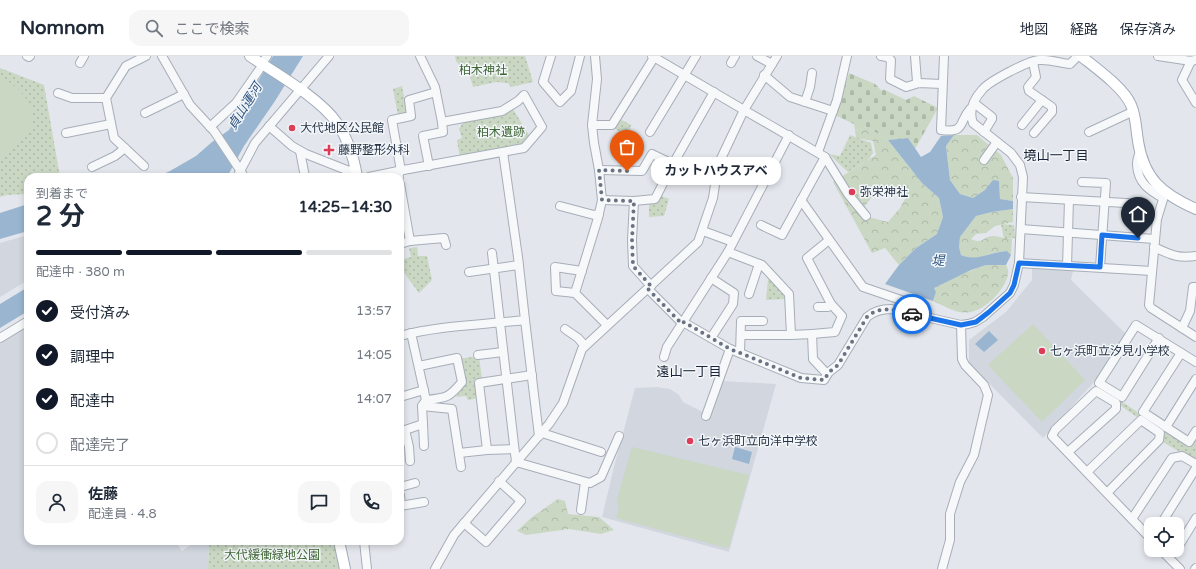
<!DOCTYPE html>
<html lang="ja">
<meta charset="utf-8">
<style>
body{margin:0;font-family:"Varela Round","Noto Sans JP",sans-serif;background:#f6f6f7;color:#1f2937;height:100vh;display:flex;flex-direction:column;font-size:15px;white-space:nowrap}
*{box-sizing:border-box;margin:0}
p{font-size:13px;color:#747a83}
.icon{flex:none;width:22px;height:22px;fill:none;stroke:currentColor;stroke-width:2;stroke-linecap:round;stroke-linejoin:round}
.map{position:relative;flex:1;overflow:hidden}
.side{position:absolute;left:24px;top:117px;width:380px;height:372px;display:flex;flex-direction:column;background:#fff;border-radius:12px;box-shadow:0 2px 6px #0003}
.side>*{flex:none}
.controls{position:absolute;left:1144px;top:461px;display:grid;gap:8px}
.controls a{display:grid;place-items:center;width:40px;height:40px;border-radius:8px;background:#fff;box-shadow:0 2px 6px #0003;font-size:20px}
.pin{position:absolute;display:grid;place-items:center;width:34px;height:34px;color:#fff;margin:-41px -17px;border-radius:50% 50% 50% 0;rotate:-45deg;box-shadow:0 0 4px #0007}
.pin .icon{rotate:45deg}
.courier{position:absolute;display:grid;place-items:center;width:40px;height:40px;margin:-20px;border:3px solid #1a73e8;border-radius:50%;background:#fff;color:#222;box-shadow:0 1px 5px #0007}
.bubble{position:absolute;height:28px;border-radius:12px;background:#fff;box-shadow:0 2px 6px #0003;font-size:13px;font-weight:700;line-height:28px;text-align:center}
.head em{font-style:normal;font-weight:700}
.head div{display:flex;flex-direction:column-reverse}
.head{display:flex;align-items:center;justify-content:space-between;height:68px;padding:0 12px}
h1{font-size:26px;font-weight:700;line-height:30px}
.bar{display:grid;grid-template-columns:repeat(4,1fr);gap:6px 4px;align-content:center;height:48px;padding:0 12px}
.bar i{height:5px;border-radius:3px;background:#e0e1e3}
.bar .on{background:#111827}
.bar p{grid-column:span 4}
.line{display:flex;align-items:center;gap:10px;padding:0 12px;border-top:1px solid #e0e1e3}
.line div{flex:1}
.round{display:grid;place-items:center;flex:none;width:42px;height:42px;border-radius:12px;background:#f6f6f7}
ol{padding:0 12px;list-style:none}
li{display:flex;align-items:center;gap:12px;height:44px}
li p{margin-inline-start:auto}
li .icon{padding:4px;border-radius:50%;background:#111827;color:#fff;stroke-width:4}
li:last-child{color:#747a83}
li i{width:22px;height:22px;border:2px solid #e0e1e3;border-radius:50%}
header{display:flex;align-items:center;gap:24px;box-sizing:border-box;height:56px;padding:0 20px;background:#fff;border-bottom:1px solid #e0e1e3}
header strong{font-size:19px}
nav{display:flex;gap:22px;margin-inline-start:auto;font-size:14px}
.search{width:280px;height:36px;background:#f6f6f7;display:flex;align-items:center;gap:10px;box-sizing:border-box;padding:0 14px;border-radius:12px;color:#747a83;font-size:15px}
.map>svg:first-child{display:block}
.built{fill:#d1d6df}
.forest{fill:url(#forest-crowns);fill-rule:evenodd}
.cemetery{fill:url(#cemetery-stones)}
.park{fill:url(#park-dots)}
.garden{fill:#c9d7c3}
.water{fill:#9ab5d0}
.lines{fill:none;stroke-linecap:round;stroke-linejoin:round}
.minor-casing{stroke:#a7aeb8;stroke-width:10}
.major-casing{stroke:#a1abba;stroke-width:12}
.minor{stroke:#f6f8fa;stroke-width:8}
.major{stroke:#fff;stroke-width:10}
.done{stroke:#697381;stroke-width:4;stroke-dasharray:0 7.2}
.route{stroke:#1a73e8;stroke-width:5}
.poi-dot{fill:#de3c56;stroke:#f3f6f9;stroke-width:1.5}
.labels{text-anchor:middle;stroke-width:3;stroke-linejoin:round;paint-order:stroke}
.park-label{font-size:12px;fill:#3e6534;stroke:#f3f6f9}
.poi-label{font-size:12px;fill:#283447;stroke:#f3f6f9;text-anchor:start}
.water-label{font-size:13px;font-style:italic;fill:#2d5380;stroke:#f3f6f9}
.neighbourhood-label{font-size:13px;fill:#1b2538;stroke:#f3f6f9}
</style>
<header>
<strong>Nomnom</strong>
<div class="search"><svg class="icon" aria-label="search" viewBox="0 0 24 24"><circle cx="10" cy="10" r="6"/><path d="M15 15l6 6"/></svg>ここで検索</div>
<nav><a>地図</a><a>経路</a><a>保存済み</a></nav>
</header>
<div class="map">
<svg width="1196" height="513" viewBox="0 0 1196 513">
<defs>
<pattern id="forest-crowns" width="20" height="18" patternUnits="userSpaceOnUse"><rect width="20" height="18" fill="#c9d7c3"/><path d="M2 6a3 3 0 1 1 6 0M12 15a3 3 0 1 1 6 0" fill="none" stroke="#adb9a9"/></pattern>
<pattern id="cemetery-stones" width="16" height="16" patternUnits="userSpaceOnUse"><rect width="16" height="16" fill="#c9d7c3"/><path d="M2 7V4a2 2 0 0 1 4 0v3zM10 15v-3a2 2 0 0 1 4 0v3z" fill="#adb9a9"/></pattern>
<pattern id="park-dots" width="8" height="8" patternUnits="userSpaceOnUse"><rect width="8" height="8" fill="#c9d7c3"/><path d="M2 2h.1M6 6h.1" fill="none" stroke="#adb9a9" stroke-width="1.8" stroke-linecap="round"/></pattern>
</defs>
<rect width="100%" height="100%" fill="#e3e7ed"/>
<g class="built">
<polygon points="28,179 28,224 0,241 0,187"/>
<polygon points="1032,212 1073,215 1071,224 1127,279 1095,325 1043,382 969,307 969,284 1006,256 1032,224"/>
<polygon points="28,269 28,485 175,485 182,495 196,485 209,485 208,513 0,513 0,287"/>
<polygon points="722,325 776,328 729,496 602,461 614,411 635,332 657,331 670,333 679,339 683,346 709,359"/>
</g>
<g class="forest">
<path d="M867 71 888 84 922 127 939 142 943 161 937 178 916 192 899 209 885 192 872 197 833 126 876 99 873 85 856 82 855 74ZM880 132 898 136 906 141 900 152 888 166 869 161 863 152C870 145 872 138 880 132Z"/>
<polygon points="954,79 977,79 1001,99 1013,122 1013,145 1000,143 999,125 973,142 960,138 950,124 946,90"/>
<path d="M1013 153V166L995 170 986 177 976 178 971 183C983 189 983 180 993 180 999 180 1004 183 1012 183L1011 199 1007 195C995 195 983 202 971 202 968 202 964 200 961 199L959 191 960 181 976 160 992 156Z"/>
<path d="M986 209H1006C1007 211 1009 215 1008 218 1006 233 986 253 971 256 957 259 945 250 933 245L936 236 933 232 956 220Z"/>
<polygon points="558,443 565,445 568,458 599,461 614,474 601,478 569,473 526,479 517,475 532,461"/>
</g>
<polygon class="cemetery" points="849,17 875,28 882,35 883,33 906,44 914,40 938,52 915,93 908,82 888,84 867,71 855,74 854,68 835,59"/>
<g class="park">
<polygon points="455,0 525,0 533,26 511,31 508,27 496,26 473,31 467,10 459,9 456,5"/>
<polygon points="0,12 44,29 60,121 28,121 28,138 7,139 0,141"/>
<polygon points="402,30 407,57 398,59 393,33"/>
<polygon points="513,53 530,81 522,90 460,102 457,84 462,82 459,73 464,65"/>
<polygon points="620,63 631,69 625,86 618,84 619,75 614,72"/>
<polygon points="850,79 871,87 873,97 868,104 848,116 829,98 840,100"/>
<polygon points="661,140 669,143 664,160 649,161 649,147 658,147"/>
<polygon points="1001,168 1014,169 1015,182 1004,183"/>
<polygon points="417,191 418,200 427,200 432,224 419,237 402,214 400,213 400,204 411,201 409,192"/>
<polygon points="768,223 771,224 786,240 785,243 766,244"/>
<polygon points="479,300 482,323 479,342 468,344 466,340 456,341 462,333 458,303"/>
<polygon points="1099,327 1122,341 1121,345 1139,357 1189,386 1196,380 1196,405 1159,384 1160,377 1121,350 1096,335"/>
<polygon points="209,485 334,485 339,513 208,513"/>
</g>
<g class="garden">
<path d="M0 21C15 28 32 43 32 61 32 65 31 70 31 74L0 102Z"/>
<polygon points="1033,268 1085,324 1042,366 988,309"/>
<polygon points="632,391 749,419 729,491 726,492 616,462 619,451 617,444"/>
</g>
<g class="water">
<polygon points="273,0 303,0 275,45 244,90 227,121 157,121 170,115 196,100 212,86 229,74"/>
<path d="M954 79 946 90 950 124 960 138 973 142 985 134 993 124 999 125 1000 143 1013 145V153L992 156 976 160 960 181 959 191 961 199C977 206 990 196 1007 195L1011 199 1006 209H986L971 214 934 232 936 236 933 245 885 228 899 209 916 192 937 178 943 161 939 142 922 127 888 84 908 82 921 101 930 96 941 80Z"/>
<polygon points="28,148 28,175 0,183 0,157"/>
<polygon points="28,231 28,255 0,272 0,248"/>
<polygon points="989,275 998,284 984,296 975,288"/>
<polygon points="735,391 752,396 749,408 732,403"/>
</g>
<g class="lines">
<g class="minor-casing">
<g id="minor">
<polyline points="27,0 29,1 30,0"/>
<polyline points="162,0 190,49 214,75 240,114 244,121"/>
<polyline points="551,0 543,26 560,46 571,35 580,0"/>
<polyline points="595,0 597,23 592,69 594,87 599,114 602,144 598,162 575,237 607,269"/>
<polyline points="652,0 744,54 825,101 782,179 761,169"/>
<polyline points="757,0 772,8"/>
<polyline points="881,0 887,1 891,4 890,23 906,31 919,27 942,28"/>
<polyline points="915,0 917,26 919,27"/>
<path d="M944 0 941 74C966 77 958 67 970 53"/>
<polyline points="1158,0 1191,5 1195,4"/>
<polyline points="265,3 267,0"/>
<polyline points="1191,5 1182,24 1196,47"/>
<polyline points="1033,6 1036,21 1028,31 1029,35 1052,51 1052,56 1034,77"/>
<polyline points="80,7 84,0"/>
<polyline points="731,7 735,0"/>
<polyline points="764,19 790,41 833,55"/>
<polyline points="58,37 72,42 106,42"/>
<polyline points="805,46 810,31 812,17"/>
<polyline points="974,47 992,61 992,63 984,76"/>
<polyline points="145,57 184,38"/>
<polyline points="592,69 612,69 655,0"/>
<polyline points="1022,69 1042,44"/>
<polyline points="269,70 292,90 306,98 344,113 349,115 355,113"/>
<polyline points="210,71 236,47 259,14"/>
<polyline points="650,76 696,0"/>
<polyline points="1089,76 1134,55"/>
<polyline points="66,77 111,68"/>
<polyline points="300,95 305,121"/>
<polyline points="818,96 837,44 847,0"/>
<path d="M1140 96C1138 100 1137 104 1137 109 1138 127 1149 134 1163 142"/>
<polyline points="825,101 848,138 866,160"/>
<polyline points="984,104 997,86"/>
<polyline points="144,110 114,82 106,42 126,10 146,0"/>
<polyline points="429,110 423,80 443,76 442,66"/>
<polyline points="92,111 115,100 125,92"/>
<polyline points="599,114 642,115 652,98 673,108"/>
<polyline points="398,115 524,92 542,71 524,39 518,45 502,55 442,66 435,31 420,0"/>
<polyline points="401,115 392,64 411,60 409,44 436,36"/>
<polyline points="237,121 255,87 329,0"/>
<polyline points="369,121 398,115 399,121"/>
<polyline points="1082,126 1106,127 1100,211"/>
<polyline points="400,128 410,185 400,188"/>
<polyline points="1165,137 1157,163 1149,249 1151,252 1196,281"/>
<polyline points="1021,141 1143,148"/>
<polyline points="602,144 634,145 632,184 633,210 651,230"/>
<polyline points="801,144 863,231 904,245 908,250 907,257"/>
<polyline points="634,145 655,143 673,108 714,36"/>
<polyline points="560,150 594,159 599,158"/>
<polyline points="1021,173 1154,183"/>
<polyline points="703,175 733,186"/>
<polyline points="410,185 444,182 446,189"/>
<path d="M1154 191C1169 198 1178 203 1196 200"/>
<polyline points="728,196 762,209 789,238 791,279 812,278 813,303 827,318"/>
<polyline points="492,197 516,406 590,427 601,421 619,380"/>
<polyline points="1019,207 1152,215"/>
<polyline points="1067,210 1069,144"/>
<polyline points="469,216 519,209"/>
<polyline points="711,222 734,237 733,248 711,282"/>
<polyline points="648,233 682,267"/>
<polyline points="575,237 556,235 555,211 582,215"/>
<polyline points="749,238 759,208"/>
<polyline points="818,251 828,251 831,248"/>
<polyline points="525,264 539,380"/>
<path d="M683 266 730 293 801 322 824 324 829 316 838 309 867 261C874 255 881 253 891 253L961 269 968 268 975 266 983 261 1010 237 1014 229 1019 207 1023 121 1020 109 1011 97 973 67C968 54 974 43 982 34 989 25 1028 5 1039 4 1049 3 1060 7 1070 8L1078 0"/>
<polyline points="1182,272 1190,255 1193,231 1196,231"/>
<polyline points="565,273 578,282 585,290"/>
<polyline points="812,278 835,276 842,260 831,248 807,202 829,184"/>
<polyline points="741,279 791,279"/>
<path d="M400 280C440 269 484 269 525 264L518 201 503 96"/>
<polyline points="0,282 28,265"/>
<polyline points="1159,282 1122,341 1099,327 1136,269 1196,306"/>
<polyline points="740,297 741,265 763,265"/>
<polyline points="1181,297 1143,356 1189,386 1196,375"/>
<polyline points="478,299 503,296"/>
<polyline points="664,301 667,291 728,196 789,79"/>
<path d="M419 310 457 302 462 326C449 342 446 342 426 344"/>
<polyline points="400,341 424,334"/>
<polyline points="422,350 452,353 461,411"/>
<polyline points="706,360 730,293"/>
<polyline points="423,368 424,390"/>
<polyline points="1166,371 1196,323"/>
<polyline points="405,374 409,391 410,405"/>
<polyline points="542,377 601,396"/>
<polyline points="400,382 405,374 423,368 422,350 426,344 411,277"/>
<polyline points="487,394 514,393"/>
<polyline points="1068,396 1116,353 1116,347 1096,335 1055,374 1052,380 1151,483"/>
<polyline points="459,397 487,394 479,327 532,319"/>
<polyline points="1087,416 1141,364 1160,377 1159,384 1107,437"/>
<polyline points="400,431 415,427"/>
<polyline points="400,439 401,450"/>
<polyline points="400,450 424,446"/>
<polyline points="581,454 585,426"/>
<polyline points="1132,463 1172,402 1182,400 1196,408"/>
<polyline points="464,467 486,486 521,445 499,425"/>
<polyline points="1161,468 1196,412"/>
<polyline points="364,485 367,513"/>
<polyline points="1177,493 1196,462"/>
<polyline points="1161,494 1180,513"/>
<polyline points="435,513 454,479 549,368 563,347 582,293 698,186 713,142 718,109 744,54 777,0"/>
<polyline points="942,513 950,484 950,458 960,426 974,399 988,339 984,329 965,309 962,303 961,269"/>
<polyline points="1195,513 1196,512"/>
</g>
</g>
<g class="major-casing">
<g id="major">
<path d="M250 0C275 17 320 42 337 67 348 83 354 102 357 121"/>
<path d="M1081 0C1096 12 1124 32 1131 49 1136 60 1136 73 1138 85 1144 123 1162 138 1196 153"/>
<polyline points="339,485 345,513"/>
</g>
</g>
<use href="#minor" class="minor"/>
<use href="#major" class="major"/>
</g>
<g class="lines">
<path class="done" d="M627 115 599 114 602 144 634 145 632 184 633 210 651 230 648 233 682 268 684 266 730 293 740 297 801 322 824 324 829 316 838 309 867 261C880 249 895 254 912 258"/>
<polyline class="route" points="912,258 961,269 976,266 989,256 1010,237 1014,229 1019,207 1100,211 1102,179 1138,182"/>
</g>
<g class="poi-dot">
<circle cx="292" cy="72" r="4"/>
<path d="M327 88h4v4h4v4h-4v4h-4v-4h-4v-4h4z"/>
<circle cx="852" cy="136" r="4"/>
<circle cx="1042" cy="295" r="4"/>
<circle cx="690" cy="385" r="4"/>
</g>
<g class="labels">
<g class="park-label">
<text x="483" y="18">柏木神社</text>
<text x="501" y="80">柏木遺跡</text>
<text x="272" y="503">大代緩衝緑地公園</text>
</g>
<g class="poi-label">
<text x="300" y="76">大代地区公民館</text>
<text x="338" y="98">藤野整形外科</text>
<text x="860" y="140">弥栄神社</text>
<text x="1050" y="299">七ヶ浜町立汐見小学校</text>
<text x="698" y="389">七ヶ浜町立向洋中学校</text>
</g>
<g class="water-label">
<text transform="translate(244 50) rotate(-58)" y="5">貞山運河</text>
<text x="938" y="209">堤</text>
</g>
<g class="neighbourhood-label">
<text x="1056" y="104">境山一丁目</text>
<text x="689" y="320">遠山一丁目</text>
</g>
</g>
</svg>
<div class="controls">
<a><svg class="icon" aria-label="locate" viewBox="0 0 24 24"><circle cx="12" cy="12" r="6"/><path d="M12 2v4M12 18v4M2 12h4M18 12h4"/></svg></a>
</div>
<div class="pin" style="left:627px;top:115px;background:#ea580c"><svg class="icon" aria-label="bag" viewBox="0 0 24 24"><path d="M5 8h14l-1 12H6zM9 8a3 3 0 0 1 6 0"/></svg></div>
<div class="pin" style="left:1138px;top:182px;background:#1f2937"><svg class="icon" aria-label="home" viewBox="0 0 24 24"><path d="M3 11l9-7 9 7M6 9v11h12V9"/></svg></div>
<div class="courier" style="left:912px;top:258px"><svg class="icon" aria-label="car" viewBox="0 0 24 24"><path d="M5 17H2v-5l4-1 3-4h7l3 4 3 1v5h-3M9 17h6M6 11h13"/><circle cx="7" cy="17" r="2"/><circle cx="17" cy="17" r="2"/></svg></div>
<div class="bubble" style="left:651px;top:101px;width:130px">カットハウスアベ</div>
<section class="side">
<div class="head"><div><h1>2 分</h1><p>到着まで</p></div><em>14:25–14:30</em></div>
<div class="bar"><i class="on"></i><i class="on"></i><i class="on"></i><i></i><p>配達中 · 380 m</p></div>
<ol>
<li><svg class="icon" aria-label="check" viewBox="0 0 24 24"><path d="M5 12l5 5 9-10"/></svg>受付済み<p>13:57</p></li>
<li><svg class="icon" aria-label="check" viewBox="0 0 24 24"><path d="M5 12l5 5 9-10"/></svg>調理中<p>14:05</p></li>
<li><svg class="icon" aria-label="check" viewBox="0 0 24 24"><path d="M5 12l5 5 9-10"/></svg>配達中<p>14:07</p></li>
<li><i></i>配達完了</li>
</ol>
<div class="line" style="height:72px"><a class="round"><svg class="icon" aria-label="person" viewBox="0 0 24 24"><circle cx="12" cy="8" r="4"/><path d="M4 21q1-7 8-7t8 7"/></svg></a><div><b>佐藤</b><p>配達員 · 4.8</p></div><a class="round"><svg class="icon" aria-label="chat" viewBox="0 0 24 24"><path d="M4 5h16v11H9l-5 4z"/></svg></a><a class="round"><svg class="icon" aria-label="phone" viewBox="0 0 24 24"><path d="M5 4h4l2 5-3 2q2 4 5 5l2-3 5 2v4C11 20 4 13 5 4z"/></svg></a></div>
</section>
</div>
